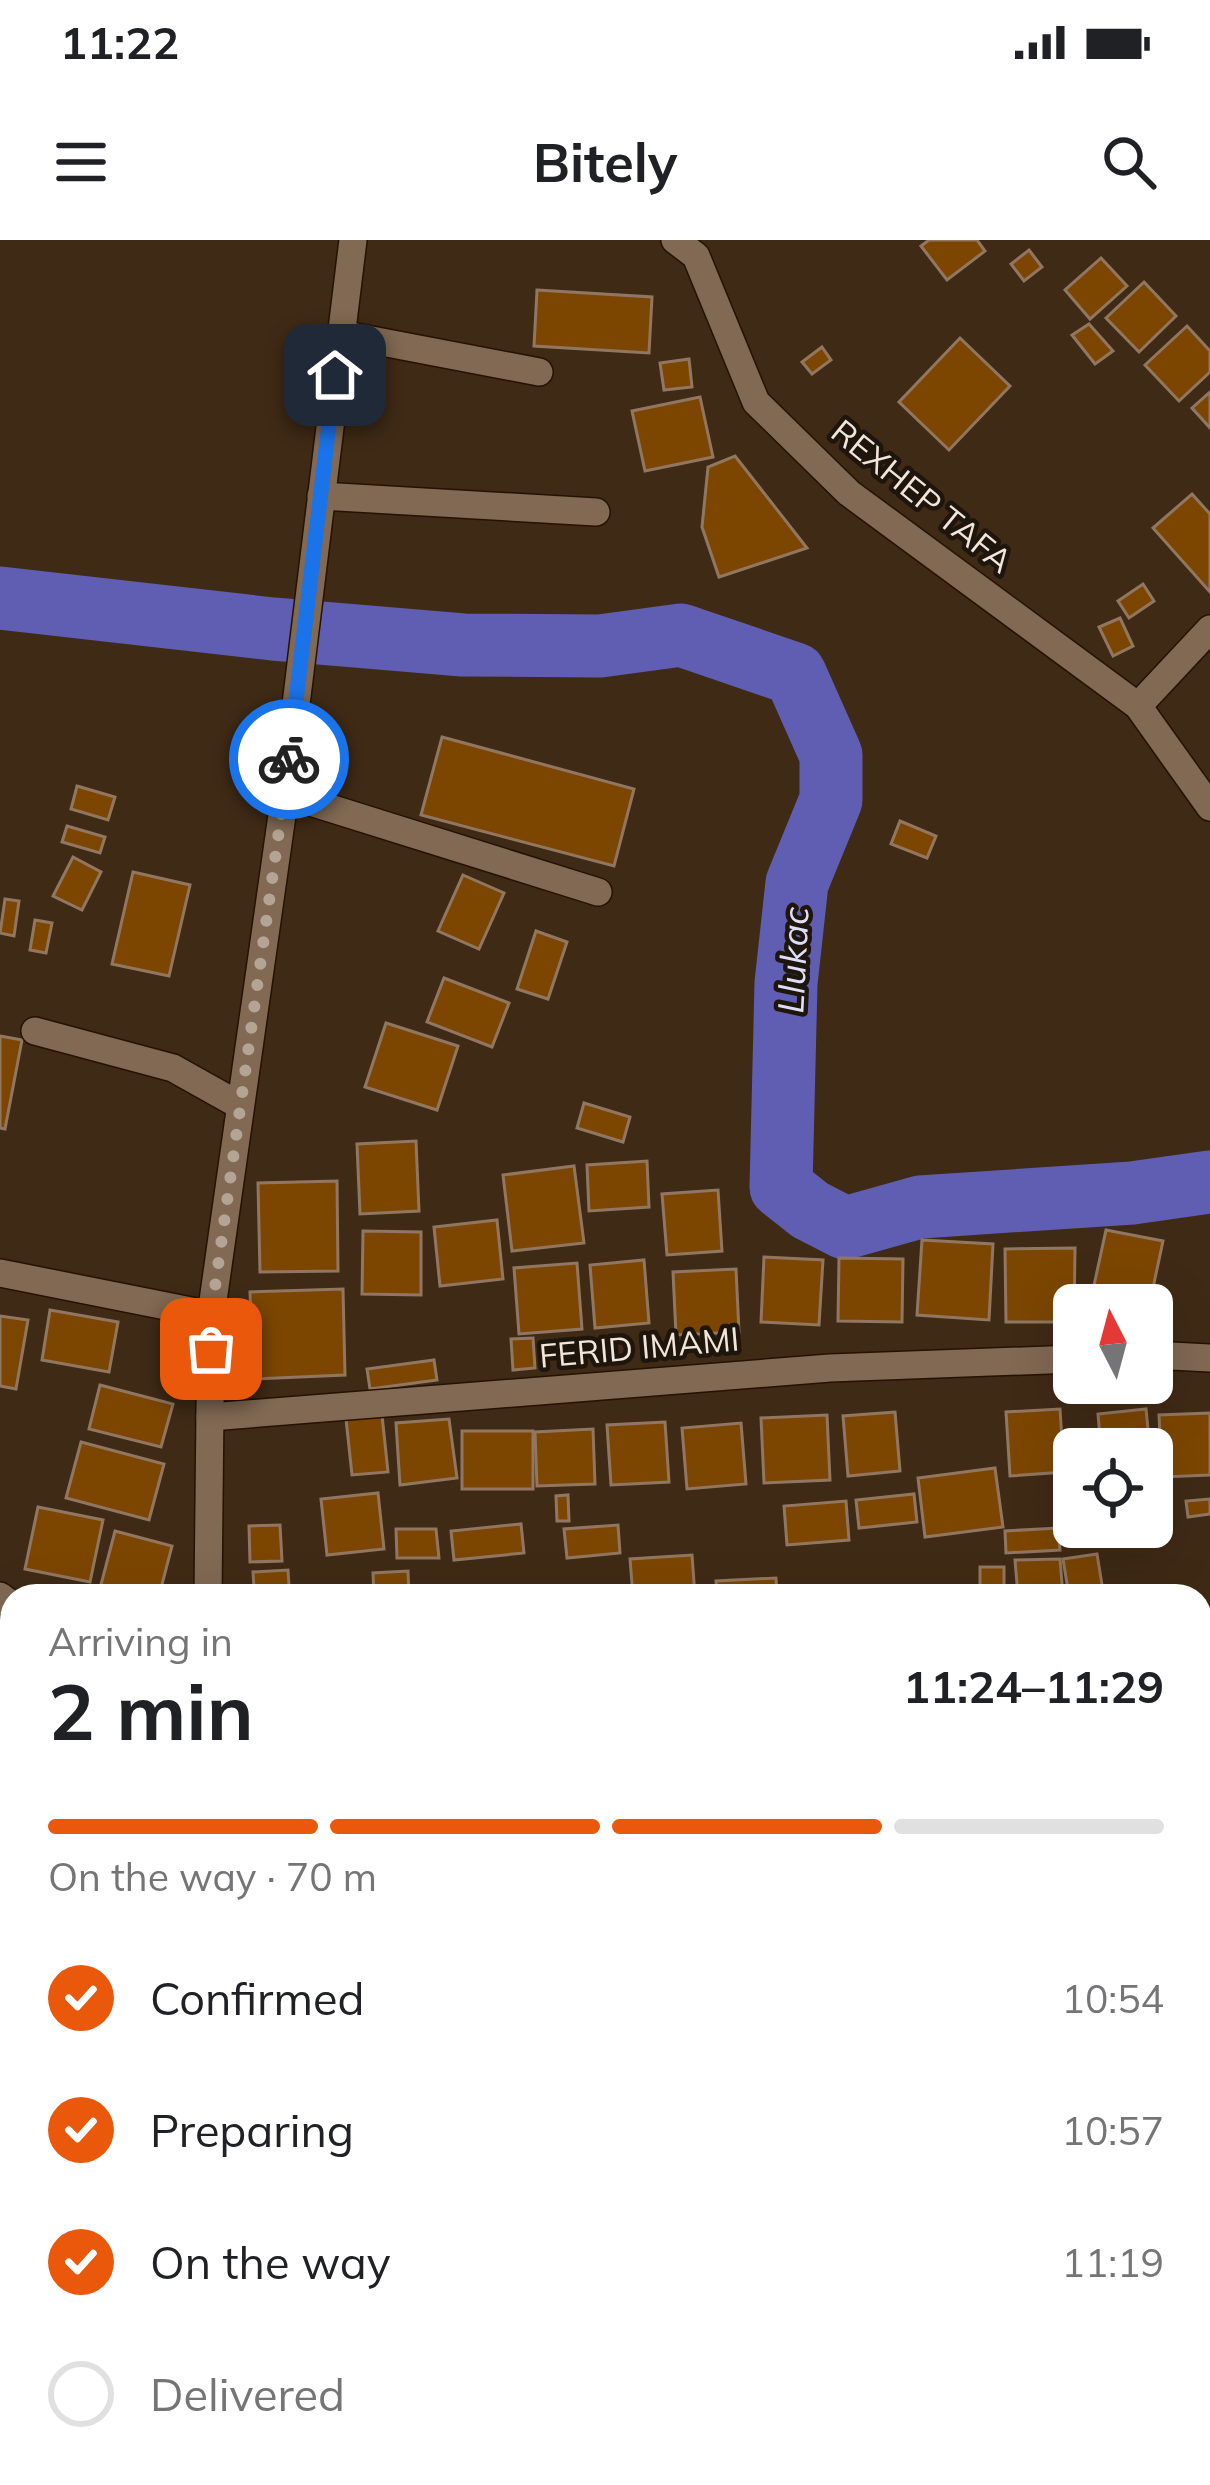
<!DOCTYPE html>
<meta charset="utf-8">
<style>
body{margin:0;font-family:Mulish,sans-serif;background:#f6f6f6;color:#202124;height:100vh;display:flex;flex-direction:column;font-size:45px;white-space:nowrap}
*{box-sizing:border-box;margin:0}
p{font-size:39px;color:#757577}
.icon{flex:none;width:66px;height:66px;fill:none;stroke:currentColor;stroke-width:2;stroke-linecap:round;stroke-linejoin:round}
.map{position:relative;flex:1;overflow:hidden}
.details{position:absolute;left:0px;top:1344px;width:1212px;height:903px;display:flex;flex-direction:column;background:#fff;border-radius:36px 36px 0 0;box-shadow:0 12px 48px #0002}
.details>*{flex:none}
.needle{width:78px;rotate:354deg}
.tools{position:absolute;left:1053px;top:1044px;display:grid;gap:24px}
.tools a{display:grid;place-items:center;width:120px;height:120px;border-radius:18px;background:#fff;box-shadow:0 12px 48px #0002;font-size:60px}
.pin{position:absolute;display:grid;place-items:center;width:102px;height:102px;color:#fff;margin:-51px;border-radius:24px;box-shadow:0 6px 18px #0006}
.courier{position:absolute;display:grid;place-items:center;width:120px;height:120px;margin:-60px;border:9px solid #1a73e8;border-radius:50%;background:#fff;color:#222;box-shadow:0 3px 15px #0007}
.headline em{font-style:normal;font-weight:700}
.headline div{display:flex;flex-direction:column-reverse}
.headline{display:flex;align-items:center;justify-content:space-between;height:204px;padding:0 48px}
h1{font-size:78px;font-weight:700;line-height:90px}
.bar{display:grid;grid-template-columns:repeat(4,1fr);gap:18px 12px;align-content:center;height:144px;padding:0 48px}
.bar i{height:15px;border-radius:9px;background:#e0e0e0}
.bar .selected{background:#ea580c}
.bar p{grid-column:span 4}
ol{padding:0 48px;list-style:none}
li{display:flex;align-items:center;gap:36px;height:132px}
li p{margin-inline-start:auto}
li .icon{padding:12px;border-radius:50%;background:#ea580c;color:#fff;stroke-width:4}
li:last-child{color:#757577}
li i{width:66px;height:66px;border:6px solid #e0e0e0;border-radius:50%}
.status{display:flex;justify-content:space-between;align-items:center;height:84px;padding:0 60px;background:#fff;direction:ltr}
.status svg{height:33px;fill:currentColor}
header{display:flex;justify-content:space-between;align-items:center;height:156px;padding:0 48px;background:#fff;font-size:54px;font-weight:700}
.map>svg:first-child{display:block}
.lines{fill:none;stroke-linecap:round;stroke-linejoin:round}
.river{stroke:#605eb2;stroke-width:63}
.building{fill:#7c4600;stroke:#917761;stroke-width:3}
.minor-casing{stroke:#251200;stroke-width:30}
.minor{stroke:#816953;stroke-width:27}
.done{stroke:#b4a494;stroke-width:12;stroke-dasharray:0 21.6}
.route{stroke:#1a73e8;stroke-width:15}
.labels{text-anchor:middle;stroke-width:9;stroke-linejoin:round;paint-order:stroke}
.street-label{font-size:33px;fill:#f3e5d9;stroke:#1e150c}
.water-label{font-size:36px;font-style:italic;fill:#dedff7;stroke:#1e150c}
</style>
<div class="status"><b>11:22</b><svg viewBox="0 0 49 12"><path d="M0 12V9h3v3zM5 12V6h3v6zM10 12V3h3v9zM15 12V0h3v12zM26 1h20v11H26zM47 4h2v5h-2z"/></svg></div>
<header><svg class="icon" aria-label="menu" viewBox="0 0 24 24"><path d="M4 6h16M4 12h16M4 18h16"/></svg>Bitely<svg class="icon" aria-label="search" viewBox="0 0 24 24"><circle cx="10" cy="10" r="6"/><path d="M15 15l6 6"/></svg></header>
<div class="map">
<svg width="1210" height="2245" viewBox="0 0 1210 2245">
<rect width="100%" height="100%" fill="#3f2a15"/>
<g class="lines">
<polyline class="river" points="0,358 273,389 463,405 600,406 681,395 795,434 831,515 831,560 797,643 786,743 781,947 810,970 845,988 920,967 1132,953 1210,942"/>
</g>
<g class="building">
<polygon points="929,0 977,0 985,11 947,40 921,6"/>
<polygon points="1029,10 1042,27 1024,41 1011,24"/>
<polygon points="1101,18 1127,46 1090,79 1065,50"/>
<polygon points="1144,42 1176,76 1139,112 1106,78"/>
<polygon points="537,50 652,57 649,113 534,106"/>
<polygon points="1089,84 1113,111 1095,124 1072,95"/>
<polygon points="1187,86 1210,111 1210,132 1179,161 1145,125"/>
<polygon points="960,98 1010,146 949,210 899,162"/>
<polygon points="822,107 831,120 812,134 802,122"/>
<polygon points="689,119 692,147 664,150 660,123"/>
<polygon points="1210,152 1210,188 1192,168"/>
<polygon points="700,157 713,217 645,231 632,171"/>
<polygon points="735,216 807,308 719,337 702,287 708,227"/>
<polygon points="1192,254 1210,274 1210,352 1153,288"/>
<polygon points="1143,344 1154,361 1129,378 1118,361"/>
<polygon points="1120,378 1133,406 1113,416 1099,387"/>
<polygon points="442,497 634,549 614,626 421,575"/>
<polygon points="77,546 115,557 108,580 71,569"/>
<polygon points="900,581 936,596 927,618 891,604"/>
<polygon points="67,586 105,597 100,613 62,602"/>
<polygon points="73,617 101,632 82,670 53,656"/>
<polygon points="133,632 190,645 169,736 112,724"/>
<polygon points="463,635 504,653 479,709 438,691"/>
<polygon points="5,659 19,661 14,696 0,693"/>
<polygon points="35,680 52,683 46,713 30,710"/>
<polygon points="536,691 567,702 548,759 517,749"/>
<polygon points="444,738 509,763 492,807 427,782"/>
<polygon points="386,783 458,806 437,870 365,847"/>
<polygon points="0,796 22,800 5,889 0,888"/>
<polygon points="584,863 630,877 623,902 577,888"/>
<polygon points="416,901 419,971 360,974 357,904"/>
<polygon points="647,921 649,967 589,971 587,925"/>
<polygon points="574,926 584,1003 512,1011 503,935"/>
<polygon points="337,941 338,1031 260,1032 258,943"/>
<polygon points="718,950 722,1011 667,1015 662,954"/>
<polygon points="497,980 503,1039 440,1046 434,987"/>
<polygon points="1106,990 1163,1001 1150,1062 1093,1050"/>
<polygon points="363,991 421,992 421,1055 362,1054"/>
<polygon points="922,1000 993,1004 989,1080 917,1075"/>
<polygon points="1075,1008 1074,1082 1006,1082 1005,1009"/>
<polygon points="764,1017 823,1020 819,1085 761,1082"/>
<polygon points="839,1018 903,1019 902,1082 838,1081"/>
<polygon points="644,1020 649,1083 595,1088 590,1025"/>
<polygon points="577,1023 582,1089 519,1094 514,1028"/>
<polygon points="736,1029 739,1092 676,1095 673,1032"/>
<polygon points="343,1049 345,1135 253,1139 250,1052"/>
<polygon points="50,1070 118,1082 109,1132 42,1120"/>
<polygon points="0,1076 28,1080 16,1149 0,1146"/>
<polygon points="533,1098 535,1128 513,1130 511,1099"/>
<polygon points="434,1120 437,1140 370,1149 367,1129"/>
<polygon points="100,1145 173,1164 161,1207 89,1189"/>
<polygon points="1060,1169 1064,1232 1010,1236 1006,1172"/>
<polygon points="1146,1169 1150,1209 1101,1209 1098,1174"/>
<polygon points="895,1172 900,1231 848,1236 843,1176"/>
<polygon points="1210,1173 1210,1235 1162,1237 1159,1175"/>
<polygon points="382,1175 388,1232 352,1235 346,1179"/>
<polygon points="827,1175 830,1240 764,1243 761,1178"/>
<polygon points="449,1179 457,1238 400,1245 396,1183"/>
<polygon points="665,1182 669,1242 611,1245 607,1185"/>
<polygon points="741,1183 746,1244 687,1249 682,1188"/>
<polygon points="593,1189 595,1244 537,1246 535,1192"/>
<rect x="462" y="1191" width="71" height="58"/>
<polygon points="81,1202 164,1224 149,1280 66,1258"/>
<polygon points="995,1228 1003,1287 925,1297 918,1238"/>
<polygon points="378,1253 384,1309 327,1315 321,1259"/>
<polygon points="914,1254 917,1282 859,1288 856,1260"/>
<polygon points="568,1255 569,1281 557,1281 556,1256"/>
<polygon points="1210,1259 1210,1274 1188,1277 1186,1261"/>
<polygon points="846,1261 849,1300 787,1305 784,1266"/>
<polygon points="38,1267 103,1280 90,1342 25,1329"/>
<polygon points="521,1284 524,1313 454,1320 451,1291"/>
<polygon points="280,1285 282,1321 250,1322 249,1286"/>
<polygon points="618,1285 620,1313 567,1318 564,1289"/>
<polygon points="1058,1288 1060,1310 1006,1313 1005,1291"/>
<polygon points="396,1289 436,1289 439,1318 397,1318"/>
<polygon points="115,1291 172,1306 159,1356 98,1356"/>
<polygon points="1097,1314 1103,1351 1069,1356 1063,1319"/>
<polygon points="692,1315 695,1356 633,1356 630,1319"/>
<polygon points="1060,1319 1063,1356 1018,1356 1015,1320"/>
<rect x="980" y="1327" width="24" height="29"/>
<polygon points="288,1330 289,1346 254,1348 253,1332"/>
<polygon points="408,1331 409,1356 374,1356 373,1333"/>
<polygon points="776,1338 777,1356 717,1356 716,1341"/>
<polygon points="0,1411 12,1420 12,1461 0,1476"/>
<polygon points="12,1480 12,1529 0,1521 0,1497"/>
<polygon points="9,1566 12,1567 12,1595 0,1591"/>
<polygon points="1204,1566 1210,1614 1200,1616 1200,1567"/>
<polygon points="0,1775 12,1784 12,1914 0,1906"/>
<polygon points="1200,1841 1210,1866 1210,1891 1200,1895"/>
<polygon points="1210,1937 1210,1970 1200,1973 1200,1940"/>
<polygon points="1200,2116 1210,2129 1210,2153 1200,2161"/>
<polygon points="25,2235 63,2235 62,2245 24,2245"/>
<polygon points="750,2235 828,2235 833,2240 827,2245 739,2245"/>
<polygon points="913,2235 975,2235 962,2245 920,2245"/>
</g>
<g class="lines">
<g class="minor-casing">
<g id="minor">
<polyline points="675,0 696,16 756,162 849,253 1138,466 1210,567"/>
<polyline points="340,94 539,132"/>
<polyline points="321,256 596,272"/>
<polyline points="1138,466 1210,389"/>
<polyline points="285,554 598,652"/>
<polyline points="35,791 173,828 239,865"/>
<polyline points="0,1033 211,1075"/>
<polyline points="1152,1115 1210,1118"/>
<polyline points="210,1177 830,1128 1074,1119"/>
<polyline points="0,1356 12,1365"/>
<polyline points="208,1356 211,1075 285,554 353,0"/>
<polyline points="1200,1480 1210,1480"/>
<polyline points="0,1645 12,1655"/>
<polyline points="0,1760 12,1769"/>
<polyline points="0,2007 12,2001"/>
<polyline points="562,2235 570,2245"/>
<polyline points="1087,2235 1093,2245"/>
<polyline points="79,2245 81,2235"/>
</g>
</g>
<use href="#minor" class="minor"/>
</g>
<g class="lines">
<polyline class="done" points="211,1109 211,1076 289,519"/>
<polyline class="route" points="289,519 335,135"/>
</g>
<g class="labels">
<g class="street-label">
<text transform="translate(922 256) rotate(39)" y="12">REXHEP TAFA</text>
<text transform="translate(639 1107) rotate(-5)" y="12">FERID IMAMI</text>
</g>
<g class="water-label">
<text transform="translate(793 720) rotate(-87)" y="13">Llukac</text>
</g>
</g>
</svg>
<div class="tools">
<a><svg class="needle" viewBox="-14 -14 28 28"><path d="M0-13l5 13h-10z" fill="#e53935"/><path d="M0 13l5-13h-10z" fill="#757577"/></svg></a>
<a><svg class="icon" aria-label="locate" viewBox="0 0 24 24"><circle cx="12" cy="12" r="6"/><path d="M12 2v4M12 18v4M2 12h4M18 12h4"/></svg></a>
</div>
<div class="pin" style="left:211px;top:1109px;background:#ea580c"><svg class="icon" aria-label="bag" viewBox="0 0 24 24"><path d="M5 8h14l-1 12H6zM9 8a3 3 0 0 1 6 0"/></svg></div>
<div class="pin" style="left:335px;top:135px;background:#1f2937"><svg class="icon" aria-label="home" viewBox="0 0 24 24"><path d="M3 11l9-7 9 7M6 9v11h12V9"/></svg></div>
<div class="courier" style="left:289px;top:519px"><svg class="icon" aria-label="bike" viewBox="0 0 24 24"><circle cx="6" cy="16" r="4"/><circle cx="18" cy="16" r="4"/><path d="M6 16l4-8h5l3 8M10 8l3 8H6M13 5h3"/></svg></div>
<section class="details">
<div class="headline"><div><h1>2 min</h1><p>Arriving in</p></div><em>11:24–11:29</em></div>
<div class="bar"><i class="selected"></i><i class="selected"></i><i class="selected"></i><i></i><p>On the way · 70 m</p></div>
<ol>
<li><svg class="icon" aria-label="check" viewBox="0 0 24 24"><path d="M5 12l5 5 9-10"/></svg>Confirmed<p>10:54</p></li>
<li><svg class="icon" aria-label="check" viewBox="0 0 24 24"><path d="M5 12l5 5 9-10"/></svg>Preparing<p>10:57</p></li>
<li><svg class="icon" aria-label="check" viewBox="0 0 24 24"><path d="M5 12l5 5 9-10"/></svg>On the way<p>11:19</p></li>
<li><i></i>Delivered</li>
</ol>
</section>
</div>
